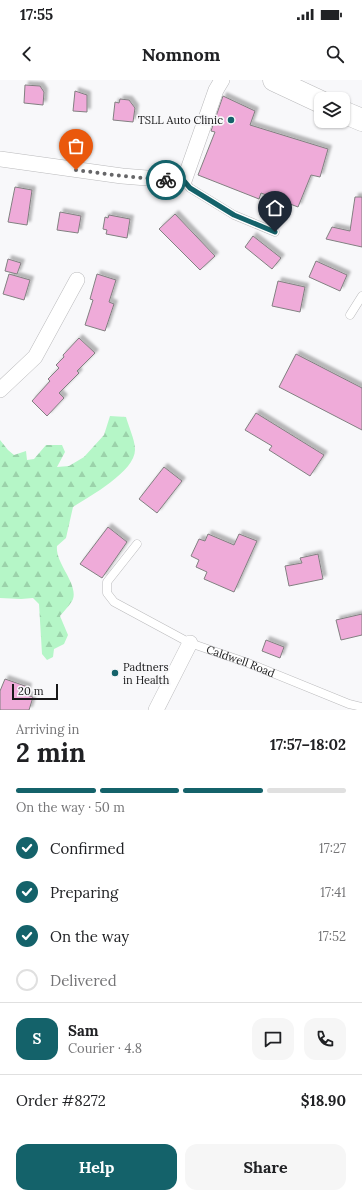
<!DOCTYPE html>
<meta charset="utf-8">
<style>
body{margin:0;font-family:Lora,serif;background:#f6f6f6;color:#202124;height:100vh;display:flex;flex-direction:column;font-size:15px;white-space:nowrap}
*{box-sizing:border-box;margin:0}
p{font-size:13px;color:#757577}
.icon{flex:none;width:22px;height:22px;fill:none;stroke:currentColor;stroke-width:2;stroke-linecap:round;stroke-linejoin:round}
.map{position:relative;height:630px;overflow:hidden}
.side{display:flex;flex-direction:column;background:#fff;flex:1}
.side>*{flex:none}
.buttons{position:absolute;left:314px;top:12px;display:grid;gap:8px}
.buttons a{display:grid;place-items:center;width:36px;height:36px;border-radius:8px;background:#fff;box-shadow:0 1px 3px #0004;font-size:20px}
.scale{position:absolute;left:12px;bottom:10px;width:46px;box-sizing:border-box;padding-left:4px;border:2px solid #181819;border-top:0;font-size:11px;line-height:14px;white-space:nowrap;color:#181819;-webkit-text-stroke:3px #f8f8fa;paint-order:stroke}
.pin{position:absolute;display:grid;place-items:center;width:34px;height:34px;color:#fff;margin:-41px -17px;border-radius:50% 50% 50% 0;rotate:-45deg;box-shadow:0 0 4px #0007}
.pin .icon{rotate:45deg}
.courier{position:absolute;display:grid;place-items:center;width:40px;height:40px;margin:-20px;border:3px solid #14626a;border-radius:50%;background:#fff;color:#222;box-shadow:0 1px 5px #0007}
.head em{font-style:normal;font-weight:700}
.head div{display:flex;flex-direction:column-reverse}
.head{display:flex;align-items:center;justify-content:space-between;height:68px;padding:0 16px}
h1{font-size:26px;font-weight:700;line-height:30px}
.bar{display:grid;grid-template-columns:repeat(4,1fr);gap:6px 4px;align-content:center;height:48px;padding:0 16px}
.bar i{height:5px;border-radius:3px;background:#e0e0e0}
.bar .on{background:#14626a}
.bar p{grid-column:span 4}
.line{display:flex;align-items:center;gap:10px;padding:0 16px;border-top:1px solid #e0e0e0}
.line div{flex:1}
.round{display:grid;place-items:center;flex:none;width:42px;height:42px;border-radius:12px;background:#f6f6f6}
ol{padding:0 16px;list-style:none}
li{display:flex;align-items:center;gap:12px;height:44px}
li p{margin-inline-start:auto}
li .icon{padding:4px;border-radius:50%;background:#14626a;color:#fff;stroke-width:4}
li:last-child{color:#757577}
li i{width:22px;height:22px;border:2px solid #e0e0e0;border-radius:50%}
.primary-button{display:flex;gap:8px;margin-top:auto;padding:8px 16px}
.primary-button a{flex:1;height:46px;border-radius:12px;background:#14626a;color:#fff;font-size:16px;font-weight:700;line-height:46px;text-align:center}
.primary-button a+a{background:#f6f6f6;color:#202124}
.status{display:flex;justify-content:space-between;align-items:center;height:28px;padding:0 20px;background:#fff;direction:ltr}
.status svg{height:11px;fill:currentColor}
header{display:flex;justify-content:space-between;align-items:center;height:52px;padding:0 16px;background:#fff;font-size:18px;font-weight:700}
.map>svg:first-child{display:block}
.forest{fill:url(#forest-firs)}
.building{fill:#efabd9;stroke:#828081;filter:url(#shadow)}
.lines{fill:none;stroke-linecap:round;stroke-linejoin:round}
.service-casing{stroke:#bababc;stroke-width:9}
.minor-casing{stroke:#bababc;stroke-width:16}
.primary-casing{stroke:#bababc;stroke-width:23}
.service{stroke:#fff;stroke-width:8}
.minor{stroke:#fff;stroke-width:15}
.primary{stroke:#fff;stroke-width:22}
.done{stroke:#666668;stroke-width:4;stroke-dasharray:0 7.2}
.route{stroke:#14626a;stroke-width:5}
.poi-dot{fill:#14626a;stroke:#f8f8fa;stroke-width:1.5}
.labels{text-anchor:middle;stroke-width:3.5;stroke-linejoin:round;paint-order:stroke}
.poi-label{font-size:11px;fill:#181819;stroke:#f8f8fa;text-anchor:end}
.street-label{font-size:11px;fill:#181819;stroke:#f8f8fa}
</style>
<div class="status"><b>17:55</b><svg viewBox="0 0 49 12"><path d="M0 12V9h3v3zM5 12V6h3v6zM10 12V3h3v9zM15 12V0h3v12zM26 1h20v11H26zM47 4h2v5h-2z"/></svg></div>
<header><svg class="icon" aria-label="back" viewBox="0 0 24 24"><path d="M15 5l-7 7 7 7"/></svg>Nomnom<svg class="icon" aria-label="search" viewBox="0 0 24 24"><circle cx="10" cy="10" r="6"/><path d="M15 15l6 6"/></svg></header>
<div class="map">
<svg width="362" height="630" viewBox="0 0 362 630">
<defs>
<pattern id="forest-firs" width="22" height="20" patternUnits="userSpaceOnUse"><rect width="22" height="20" fill="#b5f6c7"/><path d="M5 1l3.5 6h-7zM16 11l3.5 6h-7z" fill="#9bd2aa"/></pattern>
<filter id="shadow"><feDropShadow dx="3.5" dy="-3.5" stdDeviation="1" flood-color="#0004"/></filter>
</defs>
<rect width="100%" height="100%" fill="#f8f8fa"/>
<path class="forest" d="M110 336 126 337C128 345 135 360 135 369 136 391 90 416 73 427L66 458 57 466C55 483 78 503 73 519 71 524 64 531 60 536L68 555 64 564 54 569 53 577 47 580 42 574 39 524 33 518 21 519 0 518V360L8 370 14 375 26 371 27 380 34 379 46 365H62L65 372 57 387 69 386 84 377 104 355Z"/>
<g class="building">
<polygon points="25,5 40,6 44,12 43,25 24,23"/>
<polygon points="75,11 87,15 87,32 73,31"/>
<polygon points="223,16 255,31 250,45 328,69 320,97 311,95 298,127 261,113 259,119 198,95 215,52 211,51"/>
<polygon points="120,19 129,20 135,28 133,42 113,40 115,22 119,23"/>
<polygon points="15,107 32,110 27,145 8,142"/>
<polygon points="355,117 362,117 362,167 326,159 332,147 350,151"/>
<polygon points="60,132 81,136 78,153 57,150"/>
<polygon points="175,134 215,176 200,190 159,149"/>
<polygon points="109,135 130,139 127,158 106,154 107,150 103,149 105,137 108,138"/>
<polygon points="253,156 281,178 272,189 245,167"/>
<polygon points="8,179 21,183 17,194 5,191"/>
<polygon points="316,181 347,195 340,211 309,197"/>
<polygon points="9,194 30,200 24,220 3,214"/>
<polygon points="97,194 116,200 109,222 114,224 105,251 85,245 93,220 90,219"/>
<polygon points="278,201 305,207 300,232 272,226"/>
<polygon points="79,258 95,273 77,291 79,293 59,313 64,318 47,336 32,321 50,301 48,299 59,288 56,285 64,277 63,275"/>
<polygon points="296,274 362,308 362,350 279,307"/>
<polygon points="256,333 324,375 310,396 269,370 272,366 245,350"/>
<polygon points="164,387 182,401 157,433 139,419"/>
<polygon points="108,447 127,462 102,498 80,484"/>
<polygon points="208,454 234,465 239,454 257,461 234,512 204,499 207,492 196,487 199,480 191,476 199,459 205,461"/>
<polygon points="318,474 323,499 289,506 285,486 302,483 300,478"/>
<polygon points="362,534 362,555 341,560 336,540"/>
<polygon points="266,560 284,567 280,578 262,571"/>
<polygon points="5,599 28,607 26,615 33,617 29,630 0,630 0,611"/>
</g>
<g class="lines">
<g class="service-casing">
<g id="service">
<polyline points="184,101 190,108 234,135 275,152"/>
<polyline points="350,235 362,216"/>
<path id="s1" d="M137 464 107 502V513L114 522 190 563 248 583 349 624 362 627"/>
</g>
</g>
<g class="minor-casing">
<g id="minor">
<polyline points="0,79 122,96 184,101 216,10 222,0"/>
<polyline points="0,310 35,277 77,200"/>
<polyline points="156,630 190,563"/>
</g>
</g>
<g class="primary-casing">
<g id="primary">
<polyline points="274,0 321,22"/>
<polyline points="343,32 362,40"/>
</g>
</g>
<use href="#service" class="service"/>
<use href="#minor" class="minor"/>
<use href="#primary" class="primary"/>
</g>
<g class="lines">
<polyline class="done" points="76,90 122,96 166,100"/>
<polyline class="route" points="166,100 184,101 190,108 234,135 275,152"/>
</g>
<g class="poi-dot">
<circle cx="231" cy="40" r="4"/>
<circle cx="115" cy="593" r="4"/>
</g>
<g class="labels">
<g class="poi-label">
<text x="223" y="44">TSLL Auto Clinic</text>
<text x="123" y="591" text-anchor="start">Padtners<tspan x="123" dy="13">in Health</tspan></text>
</g>
<g class="street-label">
<text dy="4" stroke="none"><textPath href="#s1" startOffset="211">Caldwell Road</textPath></text>
</g>
</g>
</svg>
<div class="buttons">
<a><svg class="icon" aria-label="layers" viewBox="0 0 24 24"><path d="M12 4l9 5-9 5-9-5zM3 14l9 5 9-5"/></svg></a>
</div>
<div class="scale">20 m</div>
<div class="pin" style="left:76px;top:90px;background:#ea580c"><svg class="icon" aria-label="bag" viewBox="0 0 24 24"><path d="M5 8h14l-1 12H6zM9 8a3 3 0 0 1 6 0"/></svg></div>
<div class="pin" style="left:275px;top:152px;background:#1f2937"><svg class="icon" aria-label="home" viewBox="0 0 24 24"><path d="M3 11l9-7 9 7M6 9v11h12V9"/></svg></div>
<div class="courier" style="left:166px;top:100px"><svg class="icon" aria-label="bike" viewBox="0 0 24 24"><circle cx="6" cy="16" r="4"/><circle cx="18" cy="16" r="4"/><path d="M6 16l4-8h5l3 8M10 8l3 8H6M13 5h3"/></svg></div>
</div>
<section class="side">
<div class="head"><div><h1>2 min</h1><p>Arriving in</p></div><em>17:57–18:02</em></div>
<div class="bar"><i class="on"></i><i class="on"></i><i class="on"></i><i></i><p>On the way · 50 m</p></div>
<ol>
<li><svg class="icon" aria-label="check" viewBox="0 0 24 24"><path d="M5 12l5 5 9-10"/></svg>Confirmed<p>17:27</p></li>
<li><svg class="icon" aria-label="check" viewBox="0 0 24 24"><path d="M5 12l5 5 9-10"/></svg>Preparing<p>17:41</p></li>
<li><svg class="icon" aria-label="check" viewBox="0 0 24 24"><path d="M5 12l5 5 9-10"/></svg>On the way<p>17:52</p></li>
<li><i></i>Delivered</li>
</ol>
<div class="line" style="height:72px"><b class="round" style="background:#14626a;color:#fff">S</b><div><b>Sam</b><p>Courier · 4.8</p></div><a class="round"><svg class="icon" aria-label="chat" viewBox="0 0 24 24"><path d="M4 5h16v11H9l-5 4z"/></svg></a><a class="round"><svg class="icon" aria-label="phone" viewBox="0 0 24 24"><path d="M5 4h4l2 5-3 2q2 4 5 5l2-3 5 2v4C11 20 4 13 5 4z"/></svg></a></div>
<div class="line" style="height:52px"><div>Order #8272</div><b>$18.90</b></div>
<div class="primary-button"><a>Help</a><a>Share</a></div>
</section>
